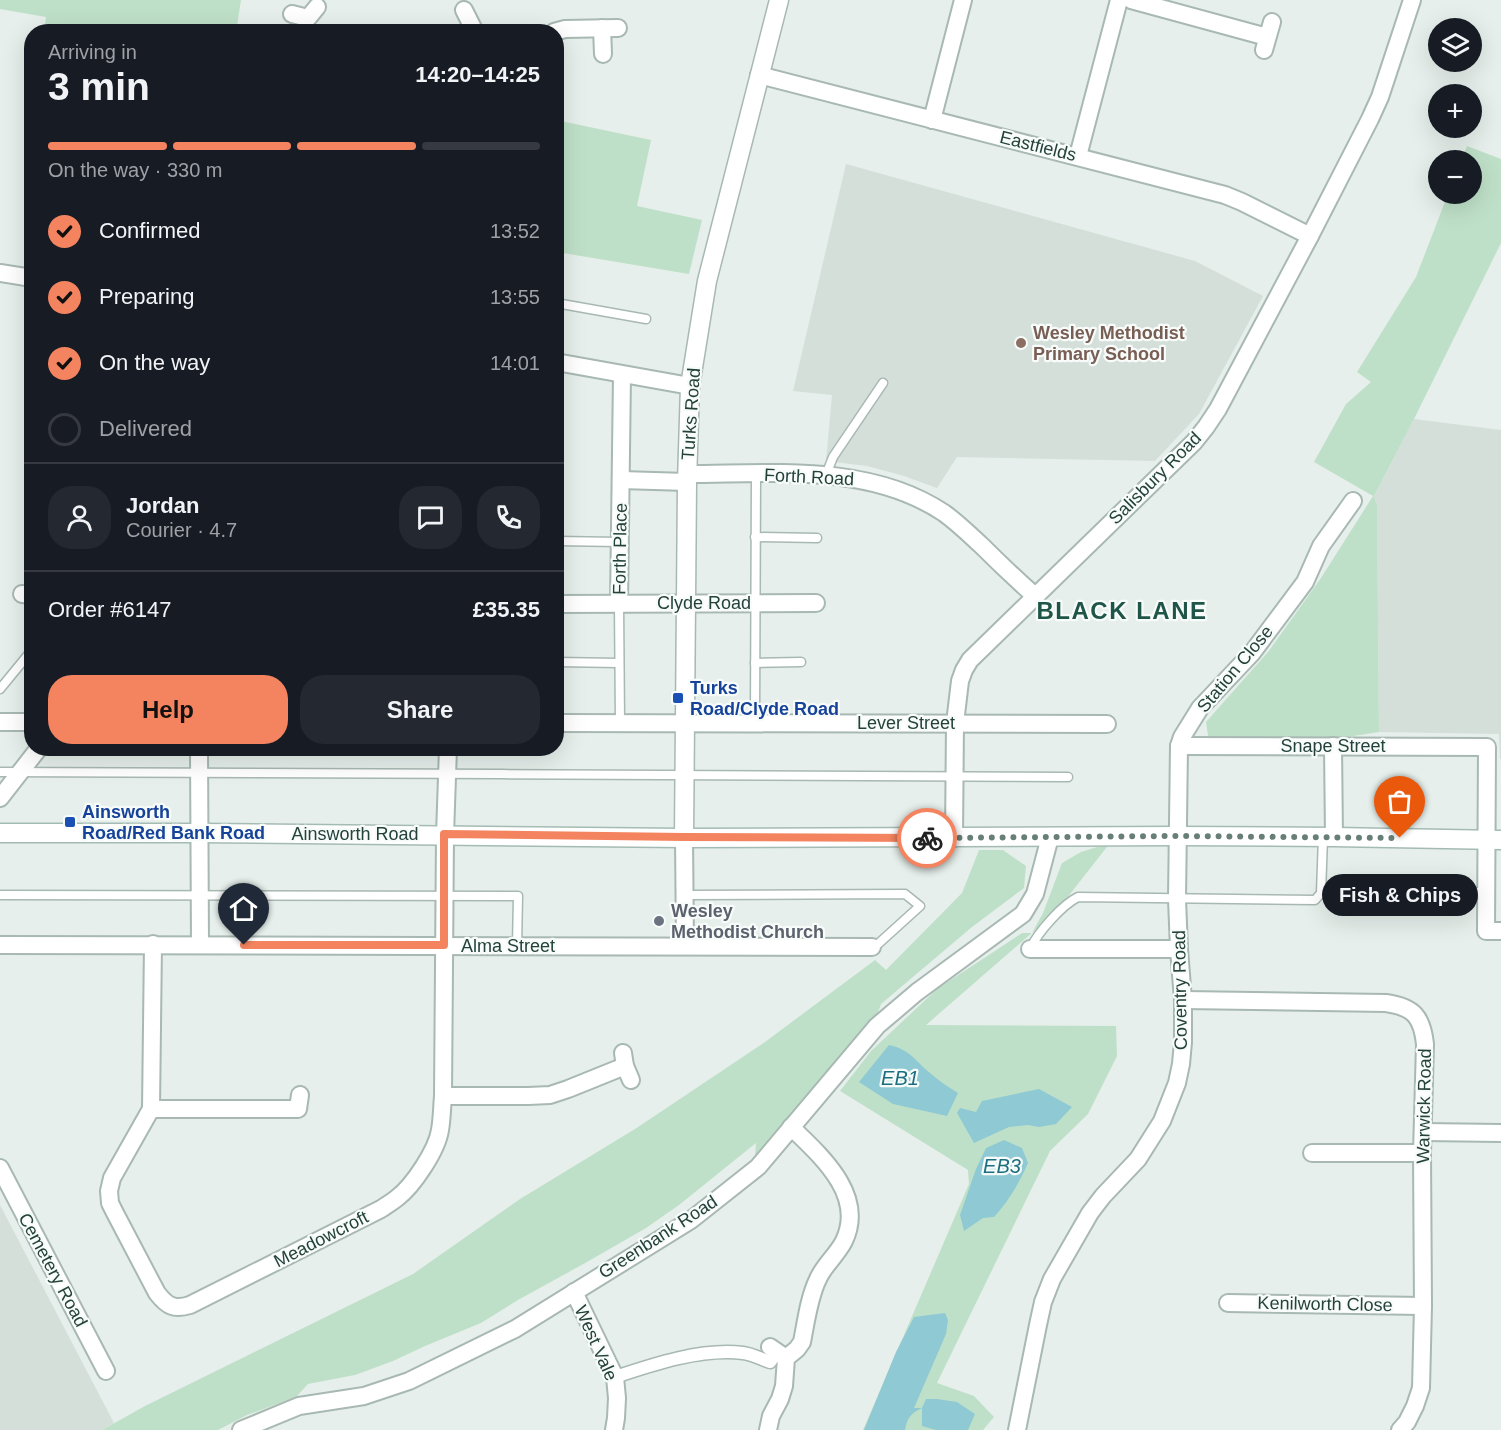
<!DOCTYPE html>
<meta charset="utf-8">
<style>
body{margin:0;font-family:Arial,sans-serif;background:#242831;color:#f1f3f6;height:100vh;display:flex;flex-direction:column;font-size:22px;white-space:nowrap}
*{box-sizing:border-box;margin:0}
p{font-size:20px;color:#9ea1a6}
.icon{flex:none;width:33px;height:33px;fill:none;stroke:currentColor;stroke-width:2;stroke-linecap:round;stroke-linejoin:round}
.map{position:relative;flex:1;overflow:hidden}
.side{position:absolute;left:24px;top:24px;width:540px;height:732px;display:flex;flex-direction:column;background:#171b24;border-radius:24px;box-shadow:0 6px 24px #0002}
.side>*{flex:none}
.buttons{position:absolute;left:1428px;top:18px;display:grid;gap:12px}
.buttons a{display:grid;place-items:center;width:54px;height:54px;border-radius:50%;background:#171b24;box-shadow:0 6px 24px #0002;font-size:30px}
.pin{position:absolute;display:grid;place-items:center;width:51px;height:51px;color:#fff;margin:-62px -26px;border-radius:50% 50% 50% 0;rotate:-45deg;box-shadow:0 0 6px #0007}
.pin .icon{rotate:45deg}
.courier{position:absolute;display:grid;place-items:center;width:60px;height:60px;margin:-30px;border:4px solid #f4845f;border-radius:50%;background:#fff;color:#222;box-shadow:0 2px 8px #0007}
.bubble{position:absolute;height:42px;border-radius:21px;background:#171b24;box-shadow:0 6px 24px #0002;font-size:20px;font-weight:700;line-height:42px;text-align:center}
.head em{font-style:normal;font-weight:700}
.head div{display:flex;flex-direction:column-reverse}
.head{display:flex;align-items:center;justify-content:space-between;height:102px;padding:0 24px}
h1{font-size:39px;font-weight:700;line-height:45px}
.bar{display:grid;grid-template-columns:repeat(4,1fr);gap:9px 6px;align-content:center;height:72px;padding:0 24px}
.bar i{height:8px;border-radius:4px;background:#363941}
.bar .selected{background:#f4845f}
.bar p{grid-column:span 4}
.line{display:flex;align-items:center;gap:15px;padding:0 24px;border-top:2px solid #363941}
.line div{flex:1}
.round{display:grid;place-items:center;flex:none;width:63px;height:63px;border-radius:24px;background:#242831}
ol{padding:0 24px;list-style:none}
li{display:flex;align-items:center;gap:18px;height:66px}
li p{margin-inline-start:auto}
li .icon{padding:6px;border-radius:50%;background:#f4845f;color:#111;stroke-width:4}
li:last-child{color:#9ea1a6}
li i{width:33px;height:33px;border:3px solid #363941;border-radius:50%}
.cta{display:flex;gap:12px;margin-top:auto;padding:12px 24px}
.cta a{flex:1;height:69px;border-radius:24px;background:#f4845f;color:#111;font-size:24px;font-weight:700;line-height:69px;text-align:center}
.cta a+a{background:#242831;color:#f1f3f6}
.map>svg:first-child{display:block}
.built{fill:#d4dfda}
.green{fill:#bfe0c8}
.water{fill:#8ec9d4}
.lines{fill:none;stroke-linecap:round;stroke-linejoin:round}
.service-casing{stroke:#a8b8b2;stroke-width:11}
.pedestrian-casing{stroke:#a8b8b2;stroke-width:15}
.minor-casing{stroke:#a8b8b2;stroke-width:20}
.tertiary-casing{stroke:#a8b8b2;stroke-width:21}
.secondary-casing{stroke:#a4bbb3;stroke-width:21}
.service{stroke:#fff;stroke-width:8}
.pedestrian{stroke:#fff;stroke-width:12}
.minor{stroke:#fff;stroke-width:16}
.tertiary{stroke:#fff;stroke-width:18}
.secondary{stroke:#fff;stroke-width:18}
.done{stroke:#687f78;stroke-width:6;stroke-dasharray:0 10.8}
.route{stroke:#f4845f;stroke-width:8}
.education-dot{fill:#8d6e63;stroke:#f7fbf9;stroke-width:2}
.transit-dot{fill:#1a4fb4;stroke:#f7fbf9;stroke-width:2}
.worship-dot{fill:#6b7280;stroke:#f7fbf9;stroke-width:2}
.labels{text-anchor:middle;stroke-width:4.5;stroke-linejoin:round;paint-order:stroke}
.street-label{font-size:18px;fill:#24423a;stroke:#f7fbf9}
.education-label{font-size:18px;font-weight:bold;fill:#785e54;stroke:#f7fbf9;text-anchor:start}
.transit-label{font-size:18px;font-weight:bold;fill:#164399;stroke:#f7fbf9;text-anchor:start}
.worship-label{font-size:18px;font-weight:bold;fill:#5b616d;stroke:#f7fbf9;text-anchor:start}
.water-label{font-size:20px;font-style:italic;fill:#1c6f80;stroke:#f7fbf9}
.district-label{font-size:24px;font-weight:bold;letter-spacing:1.5px;fill:#1f5548;stroke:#f7fbf9}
</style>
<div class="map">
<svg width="1501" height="1430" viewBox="0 0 1501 1430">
<rect width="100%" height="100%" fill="#e6efeb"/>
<g class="built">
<polygon points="846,164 1195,261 1263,296 1199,414 1155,461 957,457 937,488 904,476 867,466 826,461 832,395 793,391"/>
<polygon points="1414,419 1501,430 1501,759 1500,759 1499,734 1379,732 1377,505 1374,496"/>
<polygon points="0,1205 114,1423 102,1430 0,1430"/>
</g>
<g class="green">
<polygon points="0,0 241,0 236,32 44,31 46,17 0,9"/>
<polygon points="556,120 651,140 637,206 702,220 689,274 557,252"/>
<polygon points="1467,146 1501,159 1501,243 1414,419 1374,496 1377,505 1379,732 1334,739 1209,742 1206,722 1268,652 1321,578 1373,496 1314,462 1346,404 1371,382 1357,372 1416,277 1448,194 1472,194 1472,160 1461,160"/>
<polygon points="1110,843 1056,912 926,1025 1116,1026 1117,1056 1088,1114 1050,1151 937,1383 974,1396 994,1417 983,1430 863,1430 969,1184 968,1170 840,1091 871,1051 937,989 1022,933 1032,933 1043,913 1062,863 1081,852"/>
<polygon points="979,850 1003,850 1026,866 1024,888 972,927 881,1004 876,1018 792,1118 755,1156 756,1143 679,1205 646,1228 587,1262 518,1300 481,1323 425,1346 393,1361 355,1375 308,1384 296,1397 247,1415 218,1430 102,1430 145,1406 413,1274 520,1199 635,1129 765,1042 875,960 886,970 962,893"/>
</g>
<g class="water">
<path d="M889 1045C911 1050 914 1060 930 1073 938 1080 948 1087 958 1093L947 1116 893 1104 859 1082Z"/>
<polygon points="1039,1089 1072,1107 1056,1124 1039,1127 1028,1125 1009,1127 974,1143 957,1113 960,1108 976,1112 982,1101"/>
<path d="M1004 1140 1022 1148 1028 1163C1019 1183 1009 1201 994 1217L983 1218 964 1231 960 1215 976 1169 986 1148Z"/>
<path d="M945 1313 948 1320 946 1334 914 1408H922L926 1399H937L957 1402 975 1414 968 1430H936L922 1426V1408C911 1413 907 1418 905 1430H864L896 1352 914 1317Z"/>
</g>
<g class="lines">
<g class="service-casing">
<g id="service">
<polyline points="556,303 646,319"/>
<polyline points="826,475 833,457 883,383"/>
<polyline points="755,537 817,538"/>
<polyline points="556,541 620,542"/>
<polyline points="619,604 620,723"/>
<polyline points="556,662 619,663"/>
<polyline points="755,663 801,662"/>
<polyline points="0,689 32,650"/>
<polyline points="755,723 756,474"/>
<path d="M0 772C356 776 712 772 1068 777"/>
<polyline points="1425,894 1486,892"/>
<polyline points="0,895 518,896 517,946"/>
<polyline points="685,895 905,894 920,906 878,944 872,947"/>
<path d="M1030 949C1038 932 1062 905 1078 897L1315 900 1321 893 1323 837"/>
</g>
</g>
<g class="pedestrian-casing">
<path id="pedestrian" d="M615 1377C654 1364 702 1348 743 1353 752 1354 761 1359 770 1362L777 1352"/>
</g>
<g class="minor-casing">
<g id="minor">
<polyline points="1131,0 1267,37"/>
<polyline points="464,10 475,32"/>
<polyline points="292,14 308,18 317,7"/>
<polyline points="602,28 603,54"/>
<polyline points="554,32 565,29 618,28"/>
<polyline points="1264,50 1272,22"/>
<polyline points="759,75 1225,195 1242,202 1310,236"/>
<polyline points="932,120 963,0"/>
<polyline points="1078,156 1119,0"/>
<polyline points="0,273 32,278"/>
<polyline points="556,362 690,386"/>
<path d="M687 474C773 474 869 463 944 513 958 523 970 535 982 546 999 563 1017 580 1035 596"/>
<polyline points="621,480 687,482"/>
<polyline points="22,594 32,595"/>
<polyline points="556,604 816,603"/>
<polyline points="619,604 622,375"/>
<polyline points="0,722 32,722"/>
<polyline points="556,723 1107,724"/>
<polyline points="1179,746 1487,747 1486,931 1501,931"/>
<polyline points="1333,746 1334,837"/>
<polyline points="199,748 200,945"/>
<polyline points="0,798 39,748"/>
<polyline points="684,838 685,946"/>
<polyline points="954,838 955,723 960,681 964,670 970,660 1194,442 1206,427 1218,409 1310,236 1370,119 1380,97 1412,0"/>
<path d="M153 944 151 1109 112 1178 109 1191 110 1203 115 1213 157 1293C167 1306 174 1310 190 1305L381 1209C387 1205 392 1202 397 1198 413 1186 437 1150 440 1130 442 1119 442 1107 443 1096H528L550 1095 568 1089 625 1066"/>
<polyline points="0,945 872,947"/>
<polyline points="1030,949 1179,949"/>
<path d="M1183 1000 1386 1003C1414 1007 1422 1017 1425 1044L1422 1153 1423 1306 1421 1388 1415 1406 1407 1422 1400 1430"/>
<polyline points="623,1053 625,1066 631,1080"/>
<polyline points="443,1096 445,835 448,748"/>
<polyline points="151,1109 298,1109 300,1095"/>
<polyline points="1423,1132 1501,1133"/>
<polyline points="1312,1153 1422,1153"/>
<polyline points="0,1168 106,1371"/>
<polyline points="574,1292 615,1377 617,1398 616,1418 614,1430"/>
<polyline points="1228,1303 1423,1306"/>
<polyline points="770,1347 786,1358"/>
<polyline points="241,1430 299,1406 364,1396 409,1381 515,1329 691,1220 758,1167 877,1026 917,992 1023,914 1035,894 1050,837"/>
<path d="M768 1430 771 1416 780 1399 784 1386 786 1358 797 1349 802 1342C806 1322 809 1297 818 1279 824 1265 837 1255 844 1241 866 1195 821 1156 791 1127"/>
<polyline points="1017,1430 1038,1325 1043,1302 1052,1279 1090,1213 1103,1196 1138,1159 1162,1121 1177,1083 1181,1064 1183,1042 1183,1000 1179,949 1177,899 1179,746 1182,737 1200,708 1252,653 1305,582 1321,546 1353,501"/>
</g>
</g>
<g class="tertiary-casing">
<polyline id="tertiary" points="684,838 687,482 690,386 707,281 779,0"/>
</g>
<g class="secondary-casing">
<polyline id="secondary" points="0,833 199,833 684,838 1177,836 1334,837 1501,840"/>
</g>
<use href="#service" class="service"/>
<use href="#pedestrian" class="pedestrian"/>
<use href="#minor" class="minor"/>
<use href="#tertiary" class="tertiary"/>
<use href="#secondary" class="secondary"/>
</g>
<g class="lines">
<polyline class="done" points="927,838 1177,836 1400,838"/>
<polyline class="route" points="244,945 444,945 444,834 684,837 927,838"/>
</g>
<circle class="education-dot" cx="1021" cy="343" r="6"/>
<g class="transit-dot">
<rect x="672" y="692" width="12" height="12" rx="3"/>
<rect x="64" y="816" width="12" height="12" rx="3"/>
</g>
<circle class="worship-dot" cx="659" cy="921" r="6"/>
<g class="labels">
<g class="street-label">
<text transform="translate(1038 146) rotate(14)" y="6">Eastfields</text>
<text transform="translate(691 414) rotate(-86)" y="6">Turks Road</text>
<text transform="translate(809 477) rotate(3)" y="6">Forth Road</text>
<text transform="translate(1155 478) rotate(-45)" y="6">Salisbury Road</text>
<text transform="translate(620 549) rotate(-89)" y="6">Forth Place</text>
<text x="704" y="609">Clyde Road</text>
<text transform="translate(1235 669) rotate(-50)" y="6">Station Close</text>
<text x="906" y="729">Lever Street</text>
<text x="1333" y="752">Snape Street</text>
<text x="355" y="840">Ainsworth Road</text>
<text x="508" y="952">Alma Street</text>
<text transform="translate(1180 990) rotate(-91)" y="6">Coventry Road</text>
<text transform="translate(1424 1106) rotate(-89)" y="6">Warwick Road</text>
<text transform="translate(658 1237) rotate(-33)" y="6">Greenbank Road</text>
<text transform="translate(321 1239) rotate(-27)" y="6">Meadowcroft</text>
<text transform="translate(53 1270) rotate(62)" y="6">Cemetery Road</text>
<text transform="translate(1325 1304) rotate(1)" y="6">Kenilworth Close</text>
<text transform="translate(596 1343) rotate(66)" y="6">West Vale</text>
</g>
<g class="education-label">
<text x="1033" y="339">Wesley Methodist<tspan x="1033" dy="21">Primary School</tspan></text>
</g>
<g class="transit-label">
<text x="690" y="694">Turks<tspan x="690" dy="21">Road/Clyde Road</tspan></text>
<text x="82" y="818">Ainsworth<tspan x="82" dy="21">Road/Red Bank Road</tspan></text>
</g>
<g class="worship-label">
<text x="671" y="917">Wesley<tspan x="671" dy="21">Methodist Church</tspan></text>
</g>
<g class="water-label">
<text x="900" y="1085">EB1</text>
<text x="1002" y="1173">EB3</text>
</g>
<g class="district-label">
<text x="1122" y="619">BLACK LANE</text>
</g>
</g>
</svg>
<div class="buttons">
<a><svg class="icon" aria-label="layers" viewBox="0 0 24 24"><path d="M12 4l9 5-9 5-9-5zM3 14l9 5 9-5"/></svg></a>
<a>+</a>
<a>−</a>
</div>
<div class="pin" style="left:1400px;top:838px;background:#ea580c"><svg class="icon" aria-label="bag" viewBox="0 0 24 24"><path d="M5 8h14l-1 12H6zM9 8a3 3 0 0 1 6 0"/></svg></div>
<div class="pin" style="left:244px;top:945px;background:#1f2937"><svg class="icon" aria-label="home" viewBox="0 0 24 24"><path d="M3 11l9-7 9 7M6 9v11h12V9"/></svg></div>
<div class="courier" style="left:927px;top:838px"><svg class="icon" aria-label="bike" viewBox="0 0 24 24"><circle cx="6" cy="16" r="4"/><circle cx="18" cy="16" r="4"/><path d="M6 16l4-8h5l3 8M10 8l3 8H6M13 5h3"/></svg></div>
<div class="bubble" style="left:1322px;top:874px;width:156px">Fish &amp; Chips</div>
<section class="side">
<div class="head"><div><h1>3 min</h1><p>Arriving in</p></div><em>14:20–14:25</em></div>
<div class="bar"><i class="selected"></i><i class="selected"></i><i class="selected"></i><i></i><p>On the way · 330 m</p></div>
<ol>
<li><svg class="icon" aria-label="check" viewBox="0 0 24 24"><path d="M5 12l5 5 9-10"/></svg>Confirmed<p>13:52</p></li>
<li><svg class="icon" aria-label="check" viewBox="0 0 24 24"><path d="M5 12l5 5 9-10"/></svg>Preparing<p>13:55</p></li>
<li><svg class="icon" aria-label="check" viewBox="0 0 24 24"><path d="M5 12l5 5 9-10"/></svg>On the way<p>14:01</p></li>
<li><i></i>Delivered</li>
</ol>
<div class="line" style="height:108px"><a class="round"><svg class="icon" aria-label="person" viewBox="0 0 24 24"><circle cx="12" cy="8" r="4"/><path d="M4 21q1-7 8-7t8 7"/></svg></a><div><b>Jordan</b><p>Courier · 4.7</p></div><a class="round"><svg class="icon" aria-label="chat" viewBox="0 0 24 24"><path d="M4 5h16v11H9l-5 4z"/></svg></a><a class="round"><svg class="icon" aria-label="phone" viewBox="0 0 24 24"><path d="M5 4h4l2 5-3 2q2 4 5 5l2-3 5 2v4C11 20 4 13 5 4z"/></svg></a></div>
<div class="line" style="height:78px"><div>Order #6147</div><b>£35.35</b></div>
<div class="cta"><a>Help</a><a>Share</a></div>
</section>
</div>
